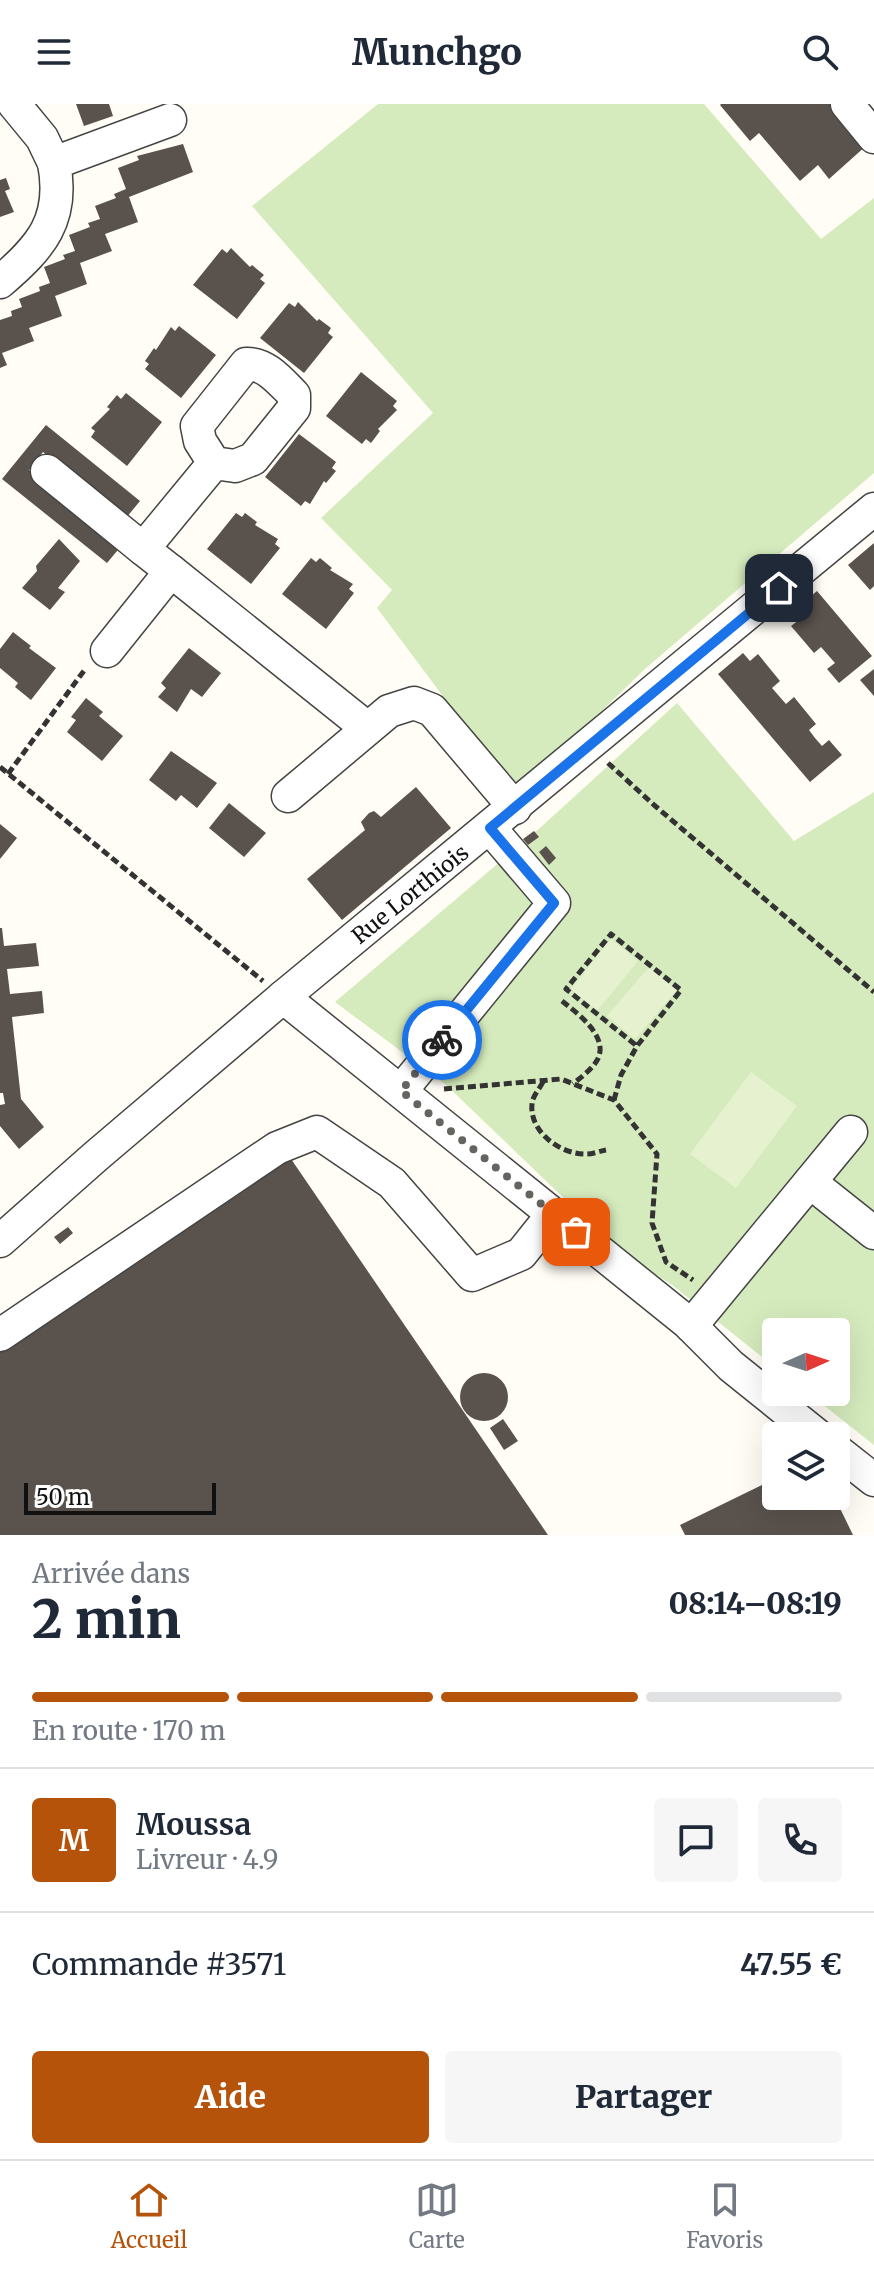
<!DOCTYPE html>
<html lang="fr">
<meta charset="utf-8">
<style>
body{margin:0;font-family:Merriweather,serif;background:#f6f6f7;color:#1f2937;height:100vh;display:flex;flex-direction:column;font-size:30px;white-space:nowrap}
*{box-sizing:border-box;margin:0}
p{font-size:26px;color:#747a83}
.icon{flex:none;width:44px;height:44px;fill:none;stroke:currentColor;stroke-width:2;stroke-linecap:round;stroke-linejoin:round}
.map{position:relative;height:1431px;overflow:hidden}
.side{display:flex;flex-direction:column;background:#fff;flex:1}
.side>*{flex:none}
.needle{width:52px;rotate:87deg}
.tools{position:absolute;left:762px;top:1214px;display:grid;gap:16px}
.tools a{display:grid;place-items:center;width:88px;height:88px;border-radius:8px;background:#fff;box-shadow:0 8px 32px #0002;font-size:40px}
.scale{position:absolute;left:24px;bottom:20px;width:192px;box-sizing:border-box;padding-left:8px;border:4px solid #111;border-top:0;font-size:22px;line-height:28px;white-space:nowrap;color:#111;-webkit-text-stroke:6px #fff;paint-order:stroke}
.pin{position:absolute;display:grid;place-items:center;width:68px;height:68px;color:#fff;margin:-34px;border-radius:16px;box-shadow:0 4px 12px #0006}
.courier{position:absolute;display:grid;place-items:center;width:80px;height:80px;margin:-40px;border:6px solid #1a73e8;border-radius:50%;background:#fff;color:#222;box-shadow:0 2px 10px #0007}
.headline em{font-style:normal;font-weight:800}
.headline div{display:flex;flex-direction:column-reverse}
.headline{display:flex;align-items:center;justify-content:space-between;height:136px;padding:0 32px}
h1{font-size:52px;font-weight:800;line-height:60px}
.bar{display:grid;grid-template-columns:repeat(4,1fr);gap:12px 8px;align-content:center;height:96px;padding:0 32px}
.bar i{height:10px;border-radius:6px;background:#e0e1e3}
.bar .active{background:#b45309}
.bar p{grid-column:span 4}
.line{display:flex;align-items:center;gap:20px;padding:0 32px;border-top:2px solid #e0e1e3}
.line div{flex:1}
.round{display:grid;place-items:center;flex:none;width:84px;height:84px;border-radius:8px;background:#f6f6f7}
.primary-button{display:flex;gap:16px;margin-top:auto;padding:16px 32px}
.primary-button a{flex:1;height:92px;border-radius:8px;background:#b45309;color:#fff;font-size:32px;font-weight:800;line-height:92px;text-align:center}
.primary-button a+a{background:#f6f6f7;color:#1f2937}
header{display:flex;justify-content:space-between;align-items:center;height:104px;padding:0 32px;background:#fff;font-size:36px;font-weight:800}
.tabs{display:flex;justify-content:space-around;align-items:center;height:112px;border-top:2px solid #e0e1e3;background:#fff;font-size:22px;color:#747a83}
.tabs a{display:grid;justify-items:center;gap:4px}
.tabs .active{color:#b45309}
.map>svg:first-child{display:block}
.green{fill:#d5ebbd}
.pitch{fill:#e6f2cf}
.building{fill:#5a524d}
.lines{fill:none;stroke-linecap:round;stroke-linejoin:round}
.minor-casing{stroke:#444;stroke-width:35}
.path{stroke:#333;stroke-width:5;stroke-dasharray:8 4;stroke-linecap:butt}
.minor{stroke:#fff;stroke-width:32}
.done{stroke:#646461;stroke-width:8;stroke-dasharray:0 14.4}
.route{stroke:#1a73e8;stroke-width:10}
.labels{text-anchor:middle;stroke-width:8;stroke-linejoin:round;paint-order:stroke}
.street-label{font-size:22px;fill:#111;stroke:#fff}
</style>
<header><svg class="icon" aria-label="menu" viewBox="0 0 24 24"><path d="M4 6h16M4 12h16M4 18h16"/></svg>Munchgo<svg class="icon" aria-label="search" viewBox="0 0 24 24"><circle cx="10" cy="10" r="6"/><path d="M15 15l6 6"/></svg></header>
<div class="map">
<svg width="874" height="1431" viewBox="0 0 874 1431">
<rect width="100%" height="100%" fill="#fffdf5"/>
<g class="green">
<polygon points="378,0 704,0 821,135 874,94 874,369 646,564 516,690 377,504 392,486 321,414 433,309 252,102"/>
<polygon points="677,599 794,737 874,688 874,1341 807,1288 836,1288 836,1228 776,1228 776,1264 672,1181 618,1146 445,980 335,898 541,723"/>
</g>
<g class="pitch">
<polygon points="611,835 638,857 597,907 571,885"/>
<polygon points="649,863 677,886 635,935 607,912"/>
<polygon points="751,968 797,1002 736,1084 690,1050"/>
</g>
<g class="building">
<polygon points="76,0 109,0 113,12 84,22"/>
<polygon points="721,0 832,0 867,41 829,75 818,61 800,77 759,29 750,37 720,1"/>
<polygon points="183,40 193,68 129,93 138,118 105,130 112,147 80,159 87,180 55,192 62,212 29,224 34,237 2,249 7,261 0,264 0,216 12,212 11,207 22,203 19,195 40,187 39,183 50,179 44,163 65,155 63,151 75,147 69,131 90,123 88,119 100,115 95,102 116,94 114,90 126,85 118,64 139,56 137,52"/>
<polygon points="6,74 10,85 5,87 14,108 0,113 0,76"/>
<polygon points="231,144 250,163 252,161 264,171 260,175 265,179 237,215 193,181 222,145 227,149"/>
<polygon points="298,198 317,217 319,215 331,224 328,229 333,233 304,269 260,234 289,199 295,203"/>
<polygon points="179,222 216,251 181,294 145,265 149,260 145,257 154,244 156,246 171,223 175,227"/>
<polygon points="361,268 397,297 393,302 397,306 378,325 380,327 371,339 366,335 362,340 326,312"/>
<polygon points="126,289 162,318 127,362 91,333 95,327 91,324 110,305 107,303 117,291 121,295"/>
<polygon points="46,321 140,397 126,414 43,348 29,366 122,441 107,459 2,375"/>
<polygon points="299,330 336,358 332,364 336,367 326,379 324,377 310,400 305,397 301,402 265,373"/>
<polygon points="236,409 242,413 245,409 257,418 255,421 278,435 275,440 280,444 251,480 207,445"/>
<polygon points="59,435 80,457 58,484 65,488 50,506 22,484 37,467 36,462"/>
<polygon points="874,439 874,482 870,486 848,461"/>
<polygon points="311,454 316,458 320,454 332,464 330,466 353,480 349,485 354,489 326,525 282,490"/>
<polygon points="817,487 872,552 839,579 827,565 835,559 821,543 814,549 791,522 799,516 792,508"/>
<polygon points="13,528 31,542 29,544 56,564 31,596 15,583 18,579 0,564 0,545"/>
<polygon points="189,544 221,569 202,593 191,585 177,608 158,593 166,584 161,579"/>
<polygon points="743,549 750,557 758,550 780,577 772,584 786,600 794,593 816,620 809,626 815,634 822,642 829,636 842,651 810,678 718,570"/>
<polygon points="874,565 874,592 860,576"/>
<polygon points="86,594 103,608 99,612 123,632 102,657 67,628 76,616 71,613"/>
<polygon points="171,647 217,679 197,704 181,691 176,697 149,676"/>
<polygon points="416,683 451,724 342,816 307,775 365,726 361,718 369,709 374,707 381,713"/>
<polygon points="229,699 266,729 244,753 209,724"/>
<polygon points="0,720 17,734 0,755"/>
<polygon points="534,727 539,733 528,741 523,735"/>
<polygon points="546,742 556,754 549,761 539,748"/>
<polygon points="0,824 2,824 4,842 36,839 39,862 7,865 10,890 42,887 44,909 12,913 21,995 44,1023 19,1045 0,1022 0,1001 5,1000 3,989 0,989"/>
<polygon points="289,1052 548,1431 0,1431 0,1248"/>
<polygon points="68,1123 73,1129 60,1140 54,1133"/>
<circle cx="484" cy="1293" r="24"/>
<polygon points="503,1315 518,1337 504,1346 490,1324"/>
<polygon points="776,1374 776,1392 834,1392 853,1431 685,1431 680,1421"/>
</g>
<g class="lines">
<g class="minor-casing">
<g id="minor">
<polyline points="14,0 42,34 54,59"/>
<polyline points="847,0 874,33"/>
<path d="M0 178C41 143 65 116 54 59L170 16"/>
<polyline points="47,367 143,445"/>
<path d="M171 467 143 445 214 359 235 362 253 355 294 304V291C281 278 266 259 246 260L197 322 200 337 214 359"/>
<polyline points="107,547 171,467 367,624"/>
<polyline points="288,692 389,607 414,599 432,606 515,704"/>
<polyline points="283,893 687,1218 731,1262 818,1332"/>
<polyline points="401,987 554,799 490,724"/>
<polyline points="810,1078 874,1129"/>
<polyline points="0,1137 95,1053 283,893 874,405"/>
<polyline points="691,1222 851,1028"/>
<polyline points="0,1231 277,1044 317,1028 392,1079 472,1171 521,1150 553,1110"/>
<polyline points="836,1346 874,1376"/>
</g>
</g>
<g class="path">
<polyline points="608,659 654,701 874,888"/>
<polyline points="0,663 263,877"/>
<polyline points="8,670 86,564"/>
<path d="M562 897C577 909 612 934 596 958 591 966 580 974 573 980"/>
<path d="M543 978C540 984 532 993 532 1000 529 1028 561 1051 587 1050 593 1050 600 1047 606 1046"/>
<polyline points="444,985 561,975 614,996 657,1050 652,1119 666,1158 693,1176"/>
<polyline points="614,996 621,971 637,942 681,886 611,830 566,885 637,942"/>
</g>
<use href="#minor" class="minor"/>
</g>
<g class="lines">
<polyline class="done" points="442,936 401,987 576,1128"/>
<polyline class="route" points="442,936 554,799 490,724 779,484"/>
</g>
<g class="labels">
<g class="street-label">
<text transform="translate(410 790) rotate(-39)" y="8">Rue Lorthiois</text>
</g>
</g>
</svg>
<div class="tools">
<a><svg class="needle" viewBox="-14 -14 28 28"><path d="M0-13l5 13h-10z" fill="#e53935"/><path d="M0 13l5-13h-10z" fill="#747a83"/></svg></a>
<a><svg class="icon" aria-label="layers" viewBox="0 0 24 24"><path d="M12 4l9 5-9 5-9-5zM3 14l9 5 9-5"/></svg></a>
</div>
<div class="scale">50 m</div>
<div class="pin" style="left:576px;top:1128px;background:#ea580c"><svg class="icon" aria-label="bag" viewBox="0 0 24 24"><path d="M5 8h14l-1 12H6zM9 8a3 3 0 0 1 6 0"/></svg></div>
<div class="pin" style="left:779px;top:484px;background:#1f2937"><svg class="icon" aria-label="home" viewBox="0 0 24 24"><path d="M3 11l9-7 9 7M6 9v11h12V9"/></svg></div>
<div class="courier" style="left:442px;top:936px"><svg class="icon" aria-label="bike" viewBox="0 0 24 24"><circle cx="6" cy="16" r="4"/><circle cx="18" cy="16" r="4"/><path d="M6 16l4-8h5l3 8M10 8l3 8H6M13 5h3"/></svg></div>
</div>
<section class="side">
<div class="headline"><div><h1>2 min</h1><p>Arrivée dans</p></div><em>08:14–08:19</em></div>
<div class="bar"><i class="active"></i><i class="active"></i><i class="active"></i><i></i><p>En route · 170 m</p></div>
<div class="line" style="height:144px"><b class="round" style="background:#b45309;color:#fff">M</b><div><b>Moussa</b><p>Livreur · 4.9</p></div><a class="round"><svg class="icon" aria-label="chat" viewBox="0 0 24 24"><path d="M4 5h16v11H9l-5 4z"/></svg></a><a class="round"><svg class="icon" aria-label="phone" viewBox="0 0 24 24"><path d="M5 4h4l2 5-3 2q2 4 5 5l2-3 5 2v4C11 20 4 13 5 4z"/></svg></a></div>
<div class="line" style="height:104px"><div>Commande #3571</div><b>47.55 €</b></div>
<div class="primary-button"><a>Aide</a><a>Partager</a></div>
</section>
<nav class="tabs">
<a class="active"><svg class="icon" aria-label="home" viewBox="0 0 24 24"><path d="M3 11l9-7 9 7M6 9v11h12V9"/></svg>Accueil</a>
<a><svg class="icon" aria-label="map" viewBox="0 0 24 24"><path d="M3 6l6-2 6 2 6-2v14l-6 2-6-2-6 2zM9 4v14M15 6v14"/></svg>Carte</a>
<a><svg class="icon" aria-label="saved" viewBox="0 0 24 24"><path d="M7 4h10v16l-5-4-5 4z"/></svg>Favoris</a>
</nav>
